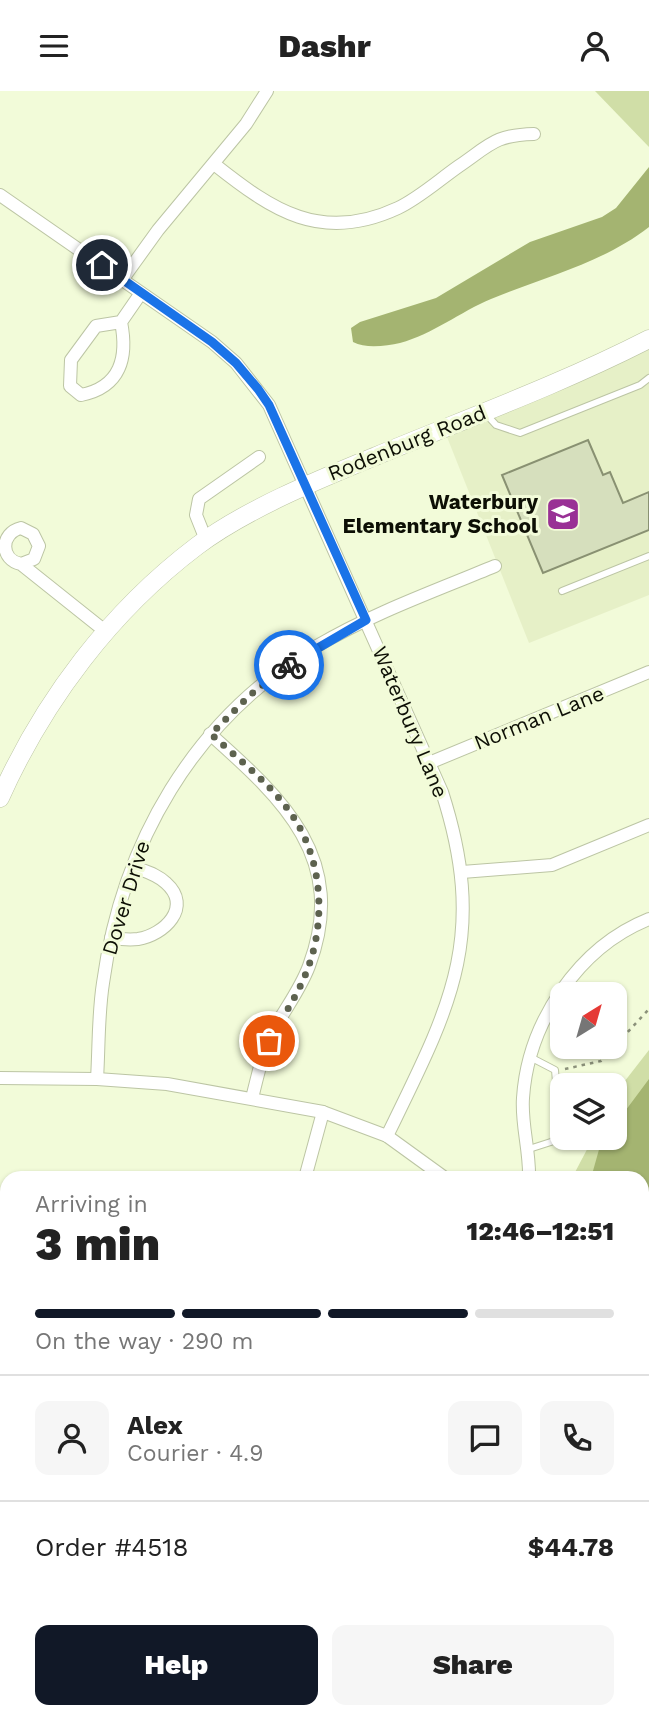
<!DOCTYPE html>
<meta charset="utf-8">
<style>
body{margin:0;font-family:"Work Sans",sans-serif;background:#f6f6f6;color:#222;height:100vh;display:flex;flex-direction:column;font-size:26px;white-space:nowrap}
*{box-sizing:border-box;margin:0}
p{font-size:23px;color:#767676}
.icon{flex:none;width:38px;height:38px;fill:none;stroke:currentColor;stroke-width:2;stroke-linecap:round;stroke-linejoin:round}
.map{position:relative;flex:1;overflow:hidden}
.drawer{position:absolute;left:0px;top:1080px;width:649px;height:548px;display:flex;flex-direction:column;background:#fff;border-radius:21px 21px 0 0;box-shadow:0 2px 5px #0004}
.drawer>*{flex:none}
.needle{width:46px;rotate:37deg}
.controls{position:absolute;left:550px;top:891px;display:grid;gap:14px}
.controls a{display:grid;place-items:center;width:77px;height:77px;border-radius:14px;background:#fff;box-shadow:0 2px 5px #0004;font-size:35px}
.pin{position:absolute;display:grid;place-items:center;width:60px;height:60px;color:#fff;margin:-30px;border:4px solid #fff;border-radius:50%;box-shadow:0 2px 7px #0007}
.courier{position:absolute;display:grid;place-items:center;width:70px;height:70px;margin:-35px;border:5px solid #1a73e8;border-radius:50%;background:#fff;color:#222;box-shadow:0 2px 9px #0007}
.overview em{font-style:normal;font-weight:800}
.overview div{display:flex;flex-direction:column-reverse}
.overview{display:flex;align-items:center;justify-content:space-between;height:119px;padding:0 35px}
h1{font-size:46px;font-weight:800;line-height:52px}
.bar{display:grid;grid-template-columns:repeat(4,1fr);gap:10px 7px;align-content:center;height:84px;padding:0 35px}
.bar i{height:9px;border-radius:5px;background:#e0e0e0}
.bar .current{background:#111827}
.bar p{grid-column:span 4}
.line{display:flex;align-items:center;gap:18px;padding:0 35px;border-top:2px solid #e0e0e0}
.line div{flex:1}
.round{display:grid;place-items:center;flex:none;width:74px;height:74px;border-radius:14px;background:#f6f6f6}
.primary-button{display:flex;gap:14px;margin-top:auto;padding:14px 35px}
.primary-button a{flex:1;height:80px;border-radius:14px;background:#111827;color:#fff;font-size:28px;font-weight:800;line-height:80px;text-align:center}
.primary-button a+a{background:#f6f6f6;color:#222}
header{display:flex;justify-content:space-between;align-items:center;height:91px;padding:0 35px;background:#fff;font-size:32px;font-weight:800}
.map>svg:first-child{display:block}
.built{fill:#e6f0c7}
.green{fill:#d0dea7}
.water{fill:#a4b471}
.building{fill:#d6dfbd;stroke:#899172;stroke-width:2}
.lines{fill:none;stroke-linecap:round;stroke-linejoin:round}
.lane-casing{stroke:#bcc5a4;stroke-width:8}
.street-casing{stroke:#bcc5a4;stroke-width:14}
.secondary-casing{stroke:#bcc5a4;stroke-width:19}
.path{stroke:#8b917a;stroke-width:2.5;stroke-dasharray:3.5 5;stroke-linecap:butt}
.lane{stroke:#fff;stroke-width:6}
.street{stroke:#fff;stroke-width:12}
.secondary{stroke:#fff;stroke-width:18}
.done{stroke:#5d624f;stroke-width:7;stroke-dasharray:0 12.6}
.route{stroke:#1a73e8;stroke-width:9}
.labels{text-anchor:middle;stroke-width:6;stroke-linejoin:round;paint-order:stroke}
.street-label{font-size:21px;fill:#0d0f05;stroke:#f2fbd9}
.poi-label{font-size:21px;font-weight:bold;fill:#0d0f05;stroke:#f2fbd9;text-anchor:end}
</style>
<header><svg class="icon" aria-label="menu" viewBox="0 0 24 24"><path d="M4 6h16M4 12h16M4 18h16"/></svg>Dashr<svg class="icon" aria-label="person" viewBox="0 0 24 24"><circle cx="12" cy="8" r="4"/><path d="M4 21q1-7 8-7t8 7"/></svg></header>
<div class="map">
<svg width="649" height="1627" viewBox="0 0 649 1627">
<rect width="100%" height="100%" fill="#f2fbd9"/>
<polygon class="built" points="649,253 649,504 529,552 445,341"/>
<g class="green">
<polygon points="595,0 649,0 649,56"/>
<polygon points="649,959 649,1427 642,1436 642,1087 572,1087 593,1047 614,1046 614,1004"/>
<polygon points="100,1621 193,1621 187,1627 103,1627"/>
<polygon points="382,1621 498,1621 495,1627 395,1627"/>
</g>
<g class="water">
<path d="M649 76V136C603 172 544 186 491 208 460 221 433 243 400 252 386 255 366 258 353 251L351 237 360 231 436 207 530 151 602 126 616 117Z"/>
<polygon points="649,988 649,1221 642,1217 642,1087 591,1087 600,1055 606,1047 614,1046 614,1035"/>
<polygon points="642,1281 649,1285 649,1392 642,1402"/>
<polygon points="157,1621 157,1620 206,1621 196,1627 154,1627"/>
</g>
<polygon class="building" points="588,349 603,384 610,381 623,412 649,401 649,439 543,482 502,384"/>
<g class="lines">
<g class="lane-casing">
<g id="lane">
<polyline points="485,322 496,334 520,342 640,294 649,287"/>
<polyline points="562,500 649,465"/>
<polyline points="529,1058 557,1049 560,1038 555,979 530,966"/>
</g>
</g>
<g class="street-casing">
<g id="street">
<path d="M214 73C272 119 321 153 398 117 419 107 439 89 459 75 491 53 495 44 534 43"/>
<path d="M0 104 212 251 236 272 269 314 442 701C489 847 450 916 387 1045"/>
<polyline points="122,189 158,139 246,33 267,0"/>
<path d="M121 231C128 266 121 296 81 304L70 295 71 269 96 235 121 231 141 202"/>
<polyline points="206,449 196,424 199,408 259,366"/>
<path d="M21 473 34 468 39 455 33 443 21 437C0 442 0 469 21 473L105 540"/>
<path d="M210 643C283 708 349 768 309 875 299 902 280 924 268 950 261 968 257 988 252 1007"/>
<polyline points="429,672 649,581"/>
<polyline points="462,781 552,774 649,734"/>
<path d="M111 847C119 848 129 849 138 848 164 844 193 816 166 792 157 783 144 780 132 775"/>
<polyline points="0,987 97,988 167,993 323,1021 387,1045 445,1087"/>
<path d="M97 988C99 956 98 924 103 892 122 753 193 628 317 555 373 522 435 500 495 475"/>
<polyline points="305,1087 323,1021"/>
<path d="M529 1087C530 1060 521 1033 523 1007 528 931 579 856 649 828"/>
<polyline points="0,1182 7,1181"/>
<polyline points="0,1465 7,1462"/>
<polyline points="642,1563 649,1555"/>
<polyline points="0,1564 7,1561"/>
<polyline points="591,1627 596,1620"/>
</g>
</g>
<g class="secondary-casing">
<g id="secondary">
<path d="M0 707C44 609 111 520 197 455 246 418 320 388 376 365 468 327 561 293 649 248"/>
<polyline points="642,1248 649,1252"/>
<polyline points="0,1343 7,1357"/>
<polyline points="100,1620 103,1627"/>
</g>
</g>
<g class="path">
<polyline points="565,978 601,970 649,918"/>
<polyline points="642,1424 649,1415"/>
<polyline points="465,1627 467,1620"/>
</g>
<use href="#lane" class="lane"/>
<use href="#street" class="street"/>
<use href="#secondary" class="secondary"/>
</g>
<g class="lines">
<path class="done" d="M269 950C283 925 300 901 309 874 327 823 321 761 287 717 266 689 237 667 211 643L250 604 289 574"/>
<polyline class="route" points="102,174 212,251 236,272 258,298 269,314 366,529 289,574"/>
</g>
<defs>
<g id="school-square" transform="scale(1.75)"><rect x="-9" y="-9" width="18" height="18" rx="4" fill="#993195" stroke="#f2fbd9"/><path d="M0-5L7-2L0 1L-7-2ZM-4 1L0 2.5L4 1V4Q0 6-4 4Z" fill="#fff"/></g>
</defs>
<g fill-rule="evenodd">
<use href="#school-square" x="563" y="423"/>
</g>
<g class="labels">
<g class="street-label">
<text transform="translate(407 352) rotate(-22)" y="7">Rodenburg Road</text>
<text transform="translate(539 627) rotate(-22)" y="7">Norman Lane</text>
<text transform="translate(410 631) rotate(67)" y="7">Waterbury Lane</text>
<text transform="translate(126 807) rotate(-73)" y="7">Dover Drive</text>
</g>
<g class="poi-label">
<text x="538" y="418">Waterbury<tspan x="538" dy="24">Elementary School</tspan></text>
</g>
</g>
</svg>
<div class="controls">
<a><svg class="needle" viewBox="-14 -14 28 28"><path d="M0-13l5 13h-10z" fill="#e53935"/><path d="M0 13l5-13h-10z" fill="#767676"/></svg></a>
<a><svg class="icon" aria-label="layers" viewBox="0 0 24 24"><path d="M12 4l9 5-9 5-9-5zM3 14l9 5 9-5"/></svg></a>
</div>
<div class="pin" style="left:269px;top:950px;background:#ea580c"><svg class="icon" aria-label="bag" viewBox="0 0 24 24"><path d="M5 8h14l-1 12H6zM9 8a3 3 0 0 1 6 0"/></svg></div>
<div class="pin" style="left:102px;top:174px;background:#1f2937"><svg class="icon" aria-label="home" viewBox="0 0 24 24"><path d="M3 11l9-7 9 7M6 9v11h12V9"/></svg></div>
<div class="courier" style="left:289px;top:574px"><svg class="icon" aria-label="bike" viewBox="0 0 24 24"><circle cx="6" cy="16" r="4"/><circle cx="18" cy="16" r="4"/><path d="M6 16l4-8h5l3 8M10 8l3 8H6M13 5h3"/></svg></div>
<section class="drawer">
<div class="overview"><div><h1>3 min</h1><p>Arriving in</p></div><em>12:46–12:51</em></div>
<div class="bar"><i class="current"></i><i class="current"></i><i class="current"></i><i></i><p>On the way · 290 m</p></div>
<div class="line" style="height:126px"><a class="round"><svg class="icon" aria-label="person" viewBox="0 0 24 24"><circle cx="12" cy="8" r="4"/><path d="M4 21q1-7 8-7t8 7"/></svg></a><div><b>Alex</b><p>Courier · 4.9</p></div><a class="round"><svg class="icon" aria-label="chat" viewBox="0 0 24 24"><path d="M4 5h16v11H9l-5 4z"/></svg></a><a class="round"><svg class="icon" aria-label="phone" viewBox="0 0 24 24"><path d="M5 4h4l2 5-3 2q2 4 5 5l2-3 5 2v4C11 20 4 13 5 4z"/></svg></a></div>
<div class="line" style="height:91px"><div>Order #4518</div><b>$44.78</b></div>
<div class="primary-button"><a>Help</a><a>Share</a></div>
</section>
</div>
